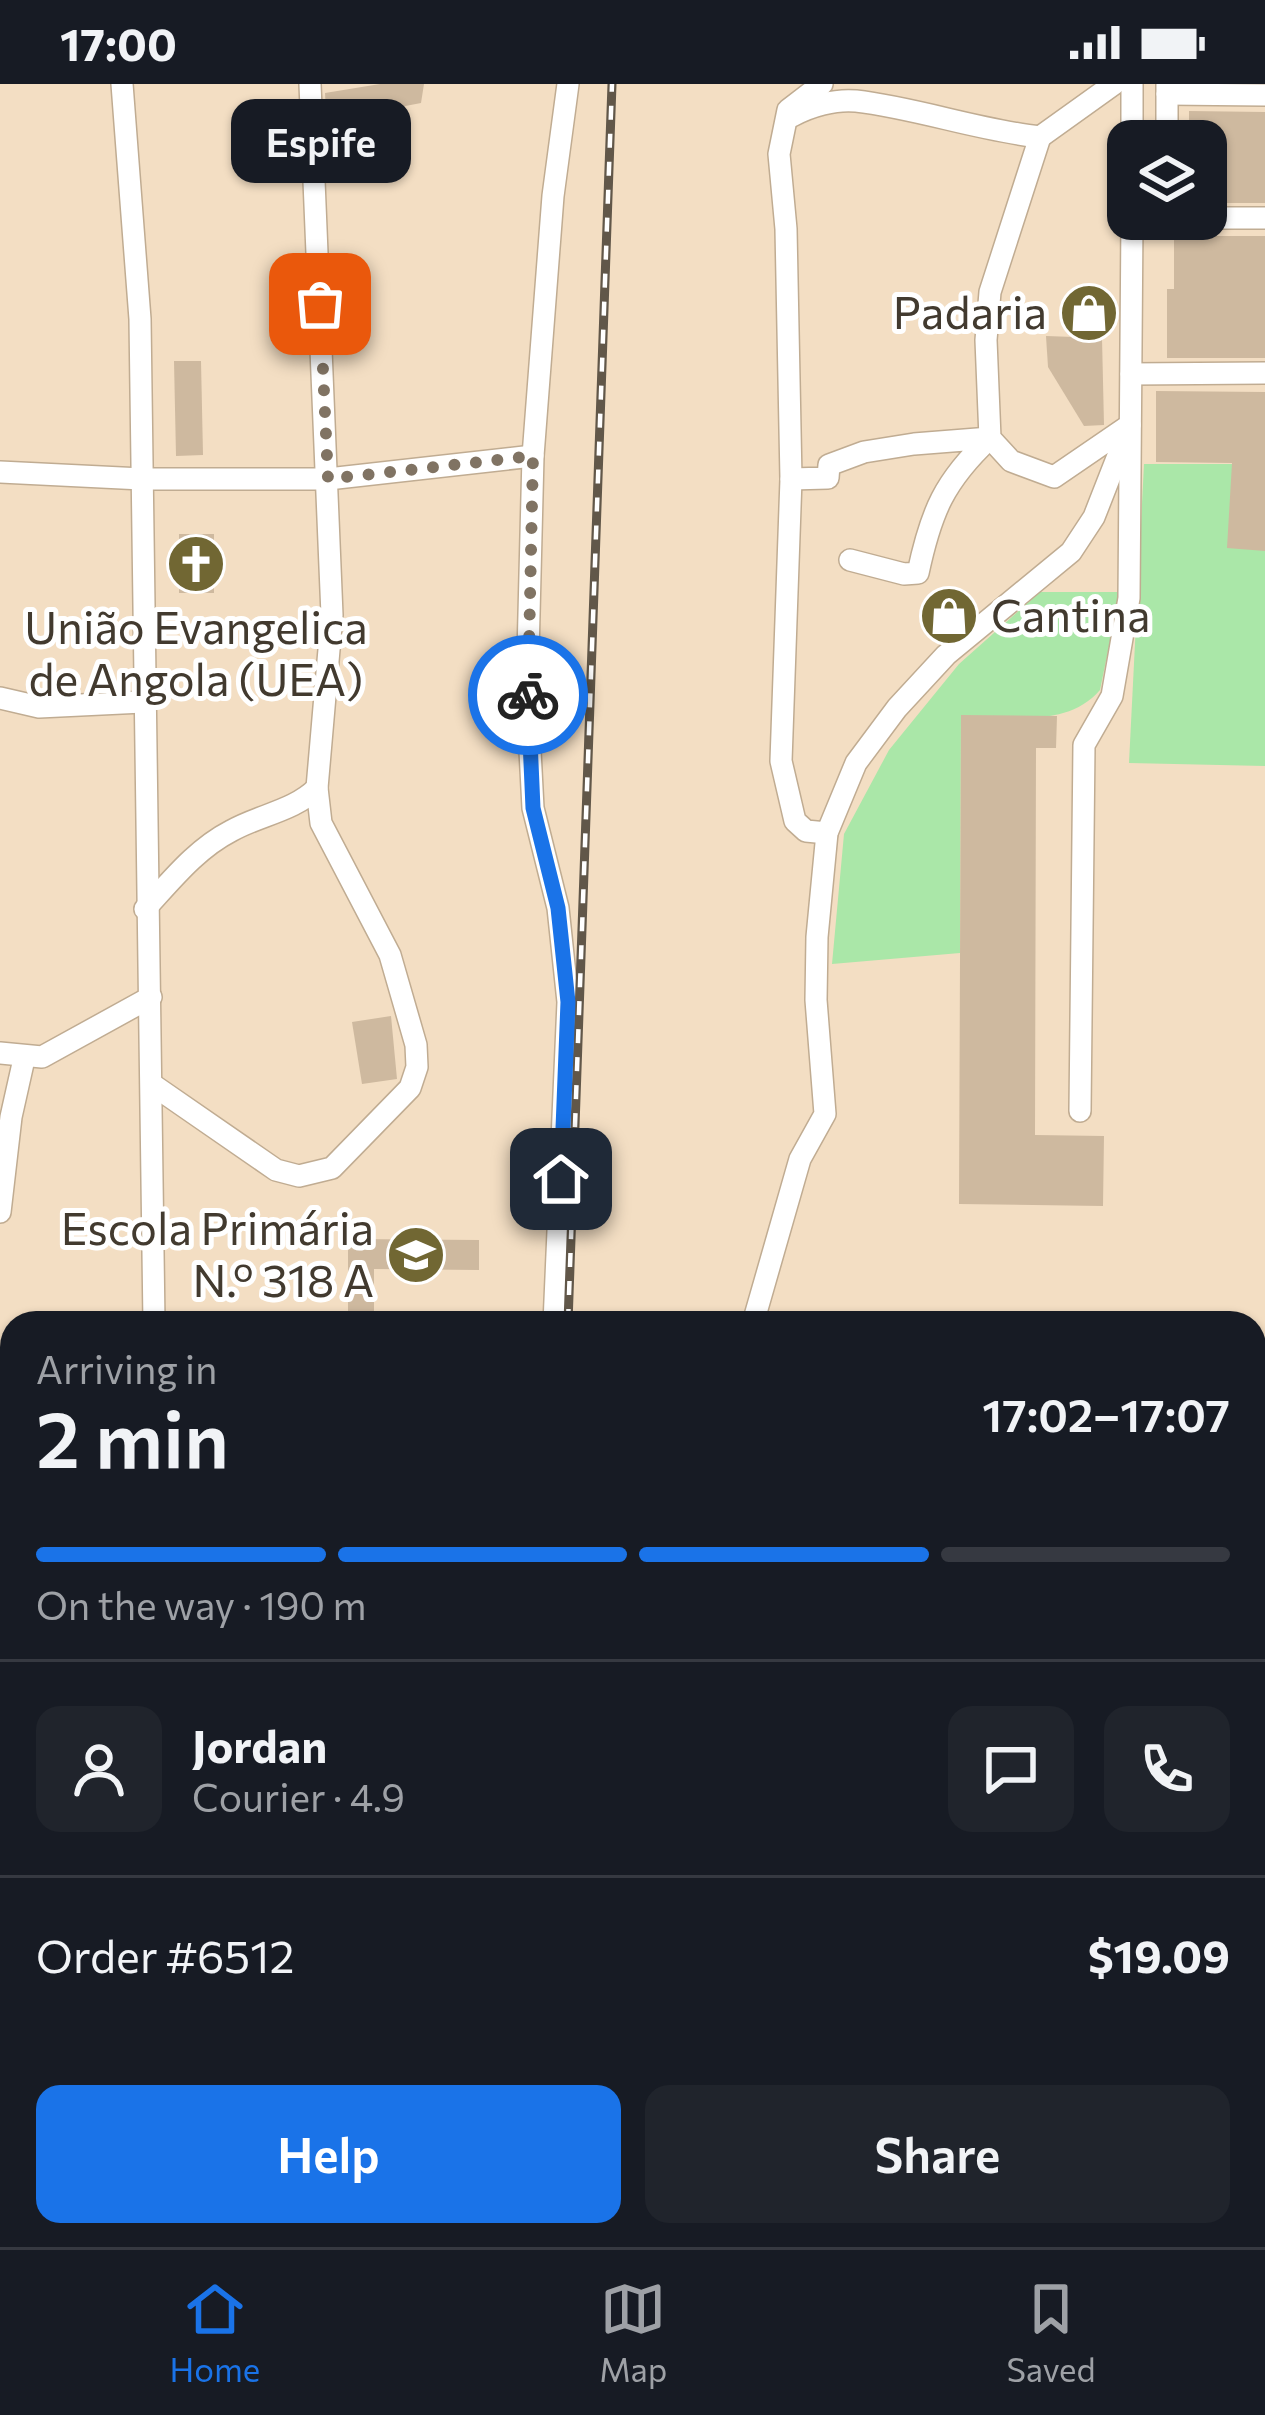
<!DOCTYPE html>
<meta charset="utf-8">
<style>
body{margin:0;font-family:Commissioner,sans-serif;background:#20242c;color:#f1f3f6;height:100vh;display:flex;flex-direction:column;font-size:45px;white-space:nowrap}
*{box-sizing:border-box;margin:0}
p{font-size:39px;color:#9ea1a6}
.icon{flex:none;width:66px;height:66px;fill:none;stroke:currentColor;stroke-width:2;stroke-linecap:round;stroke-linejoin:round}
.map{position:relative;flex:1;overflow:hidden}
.side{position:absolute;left:0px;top:1227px;width:1266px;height:936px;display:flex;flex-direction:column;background:#171b24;border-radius:36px 36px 0 0;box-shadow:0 3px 9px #0004}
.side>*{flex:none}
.tools{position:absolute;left:1107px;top:36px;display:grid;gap:24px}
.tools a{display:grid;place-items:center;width:120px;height:120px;border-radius:24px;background:#171b24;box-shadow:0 3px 9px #0004;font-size:60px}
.pin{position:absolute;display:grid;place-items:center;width:102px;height:102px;color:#fff;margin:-51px;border-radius:24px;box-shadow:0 6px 18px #0006}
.courier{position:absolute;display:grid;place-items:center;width:120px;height:120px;margin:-60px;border:9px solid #1a73e8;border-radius:50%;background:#fff;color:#222;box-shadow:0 3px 15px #0007}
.bubble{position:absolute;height:84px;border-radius:24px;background:#171b24;box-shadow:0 3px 9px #0004;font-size:39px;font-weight:600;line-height:84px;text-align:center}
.head em{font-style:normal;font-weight:600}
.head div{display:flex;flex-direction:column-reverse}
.head{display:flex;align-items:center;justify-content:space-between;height:204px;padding:0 36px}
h1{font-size:78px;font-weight:600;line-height:90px}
.bar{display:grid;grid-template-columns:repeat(4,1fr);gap:18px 12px;align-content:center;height:144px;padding:0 36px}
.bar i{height:15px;border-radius:9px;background:#363941}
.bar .active{background:#1a73e8}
.bar p{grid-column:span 4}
.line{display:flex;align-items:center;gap:30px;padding:0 36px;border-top:3px solid #363941}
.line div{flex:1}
.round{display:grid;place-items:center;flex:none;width:126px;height:126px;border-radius:24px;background:#20242c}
.cta{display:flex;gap:24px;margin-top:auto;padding:24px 36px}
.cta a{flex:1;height:138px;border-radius:24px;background:#1a73e8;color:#fff;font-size:48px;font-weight:600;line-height:138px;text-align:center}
.cta a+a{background:#20242c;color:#f1f3f6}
.status{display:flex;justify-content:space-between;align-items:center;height:84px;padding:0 60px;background:#171b24;direction:ltr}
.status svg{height:33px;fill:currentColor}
.menu{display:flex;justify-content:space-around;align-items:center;height:168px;border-top:3px solid #363941;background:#171b24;font-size:33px;color:#9ea1a6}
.menu a{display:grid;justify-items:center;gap:6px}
.menu .active{color:#1a73e8}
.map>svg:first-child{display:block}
.green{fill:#aae7a8}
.building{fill:#ceb99f}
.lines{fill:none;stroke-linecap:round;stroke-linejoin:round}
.minor-casing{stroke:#c0ac92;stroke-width:24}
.minor{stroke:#fff;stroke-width:21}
.rail-casing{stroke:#615749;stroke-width:9}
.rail{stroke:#fff;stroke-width:4.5;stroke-dasharray:14;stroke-linecap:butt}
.done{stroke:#807363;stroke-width:12;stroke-dasharray:0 21.6}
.route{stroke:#1a73e8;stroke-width:15}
.labels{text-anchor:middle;stroke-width:10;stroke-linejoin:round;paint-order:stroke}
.poi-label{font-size:45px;fill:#423a2f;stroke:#fff;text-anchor:end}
</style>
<div class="status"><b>17:00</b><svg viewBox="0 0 49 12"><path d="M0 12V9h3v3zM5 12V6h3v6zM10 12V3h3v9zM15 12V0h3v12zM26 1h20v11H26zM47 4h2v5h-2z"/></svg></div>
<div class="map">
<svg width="1265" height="2163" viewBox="0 0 1265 2163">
<rect width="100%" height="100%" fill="#f3dec3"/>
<g class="green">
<polygon points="1144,380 1265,380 1265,682 1129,679"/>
<path d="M1040 508H1120L1100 606C1066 645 1009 632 961 632L960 869 832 880 844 750 889 666 959 580Z"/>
</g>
<g class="building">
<polygon points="380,0 424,0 421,19 395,24 396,45 327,45 325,9"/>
<polygon points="1189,27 1265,28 1265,119 1210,119 1206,57 1189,57"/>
<polygon points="1174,152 1265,152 1265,274 1167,274 1167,205 1174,205"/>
<polygon points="1046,252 1102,254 1104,341 1084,342 1048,283"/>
<polygon points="174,277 201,277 203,371 176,372"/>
<polygon points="1156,307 1265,308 1265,467 1227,464 1232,379 1156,378"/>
<rect x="179" y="450" width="35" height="59"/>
<polygon points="961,631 1057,632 1056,664 1036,664 1035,1051 1104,1052 1103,1122 959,1120"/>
<polygon points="391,932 397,995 362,1000 352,938"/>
<polygon points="348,1155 479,1156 479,1186 374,1185 374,1239 348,1239"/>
</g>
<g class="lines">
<g class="minor-casing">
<g id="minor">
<polyline points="122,0 140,235 154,1239"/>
<polyline points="822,0 788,26 779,70 786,145 791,395 781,677 795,737 806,747 827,749"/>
<polyline points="1167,1 1167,57"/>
<polyline points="1167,10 1265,11"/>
<path d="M792 32C810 22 835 15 856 17 917 24 977 46 1040 53L990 208 986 256 990 354 1011 377 1054 393 1130 341"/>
<polyline points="1040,53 1114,0"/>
<polyline points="1132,57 1132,0"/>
<polyline points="1206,134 1265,134"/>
<polyline points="1131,290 1265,289"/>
<polyline points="0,388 142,395 328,395 533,372"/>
<path d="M791 395 828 394 829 381 864 368 914 360 990 354C944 397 931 428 918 489L904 490 850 476"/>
<polyline points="0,614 39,623 143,618"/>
<path d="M145 825C171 797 196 765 231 747 259 731 294 727 317 704"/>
<polyline points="0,969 42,973 151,913"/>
<polyline points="153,1001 276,1086 299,1092 332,1084 410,1004 417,983 416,961 390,871 321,739 317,704 332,531 310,0"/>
<polyline points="1080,1027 1084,661 1112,612 1129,514 1132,135"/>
<polyline points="0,1128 11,1033 24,975"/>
<polyline points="554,1239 568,918 558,824 533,724 527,609 533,372 553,112 568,0"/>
<polyline points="753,1239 800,1075 825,1030 816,916 817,853 827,749 856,679 897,624 946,571 1071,468 1094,433 1130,341"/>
<polyline points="0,1524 12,1503"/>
<polyline points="1254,1771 1265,1772"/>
<polyline points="0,1939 12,1938"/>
<polyline points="189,2151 190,2163"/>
<polyline points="794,2151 810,2163"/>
<polyline points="1105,2151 1109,2163"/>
<polyline points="530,2163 532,2151"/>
</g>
</g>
<use href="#minor" class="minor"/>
<g class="rail-casing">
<g id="rail">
<polyline points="568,1239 612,0"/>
<polyline points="439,2163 443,2151"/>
</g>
</g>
<use href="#rail" class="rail"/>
</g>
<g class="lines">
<polyline class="done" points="320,220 328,395 533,372 528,611"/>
<polyline class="route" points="528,611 533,724 558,824 568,918 561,1095"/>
</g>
<defs>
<g id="shop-disc" transform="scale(3)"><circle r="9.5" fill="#716733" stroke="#fff"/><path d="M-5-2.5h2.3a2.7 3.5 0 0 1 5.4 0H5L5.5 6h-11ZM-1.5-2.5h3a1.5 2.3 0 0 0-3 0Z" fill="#fff"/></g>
<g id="church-disc" transform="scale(3)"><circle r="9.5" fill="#716733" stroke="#fff"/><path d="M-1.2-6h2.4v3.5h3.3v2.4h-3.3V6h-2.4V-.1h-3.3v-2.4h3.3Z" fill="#fff"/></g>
<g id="school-disc" transform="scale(3)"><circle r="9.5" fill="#716733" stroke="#fff"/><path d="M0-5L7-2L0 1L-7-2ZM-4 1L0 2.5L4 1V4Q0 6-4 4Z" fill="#fff"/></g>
</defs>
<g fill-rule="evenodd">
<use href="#shop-disc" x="1089" y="229"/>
<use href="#church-disc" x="196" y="480"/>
<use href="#shop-disc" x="949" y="532"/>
<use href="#school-disc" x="416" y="1171"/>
</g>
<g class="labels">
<g class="poi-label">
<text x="1047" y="245">Padaria</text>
<text x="991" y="548" text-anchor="start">Cantina</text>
<text x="196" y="560" text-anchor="middle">União Evangelica<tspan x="196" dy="52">de Angola (UEA)</tspan></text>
<text x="374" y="1161">Escola Primária<tspan x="374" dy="52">N.º 318 A</tspan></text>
</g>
</g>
</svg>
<div class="tools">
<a><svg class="icon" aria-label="layers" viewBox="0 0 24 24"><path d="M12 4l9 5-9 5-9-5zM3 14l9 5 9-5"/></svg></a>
</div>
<div class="pin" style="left:320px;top:220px;background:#ea580c"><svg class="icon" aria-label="bag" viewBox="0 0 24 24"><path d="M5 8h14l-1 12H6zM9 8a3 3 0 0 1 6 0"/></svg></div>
<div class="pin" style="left:561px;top:1095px;background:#1f2937"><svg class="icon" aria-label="home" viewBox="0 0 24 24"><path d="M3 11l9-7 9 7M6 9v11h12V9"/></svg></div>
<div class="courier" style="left:528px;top:611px"><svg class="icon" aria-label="bike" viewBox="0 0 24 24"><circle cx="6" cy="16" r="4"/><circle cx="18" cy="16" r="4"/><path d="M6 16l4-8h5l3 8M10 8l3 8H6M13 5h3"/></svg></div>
<div class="bubble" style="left:231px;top:15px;width:180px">Espife</div>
<section class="side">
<div class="head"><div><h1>2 min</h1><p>Arriving in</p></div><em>17:02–17:07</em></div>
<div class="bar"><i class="active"></i><i class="active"></i><i class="active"></i><i></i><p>On the way · 190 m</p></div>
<div class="line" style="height:216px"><a class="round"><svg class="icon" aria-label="person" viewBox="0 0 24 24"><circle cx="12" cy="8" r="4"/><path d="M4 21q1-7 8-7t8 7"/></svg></a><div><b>Jordan</b><p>Courier · 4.9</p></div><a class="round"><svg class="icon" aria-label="chat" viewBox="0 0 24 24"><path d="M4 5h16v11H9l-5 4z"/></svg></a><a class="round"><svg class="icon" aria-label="phone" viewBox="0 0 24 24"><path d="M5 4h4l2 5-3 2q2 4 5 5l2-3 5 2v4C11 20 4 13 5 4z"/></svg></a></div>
<div class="line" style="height:156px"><div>Order #6512</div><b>$19.09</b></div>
<div class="cta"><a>Help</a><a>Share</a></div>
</section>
</div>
<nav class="menu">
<a class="active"><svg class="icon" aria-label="home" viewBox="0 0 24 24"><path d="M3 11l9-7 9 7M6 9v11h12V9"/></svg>Home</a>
<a><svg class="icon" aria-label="map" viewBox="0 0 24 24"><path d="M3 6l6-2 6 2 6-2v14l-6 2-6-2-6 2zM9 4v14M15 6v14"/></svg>Map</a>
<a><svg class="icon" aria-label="saved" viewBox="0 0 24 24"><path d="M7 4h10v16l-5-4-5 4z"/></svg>Saved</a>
</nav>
